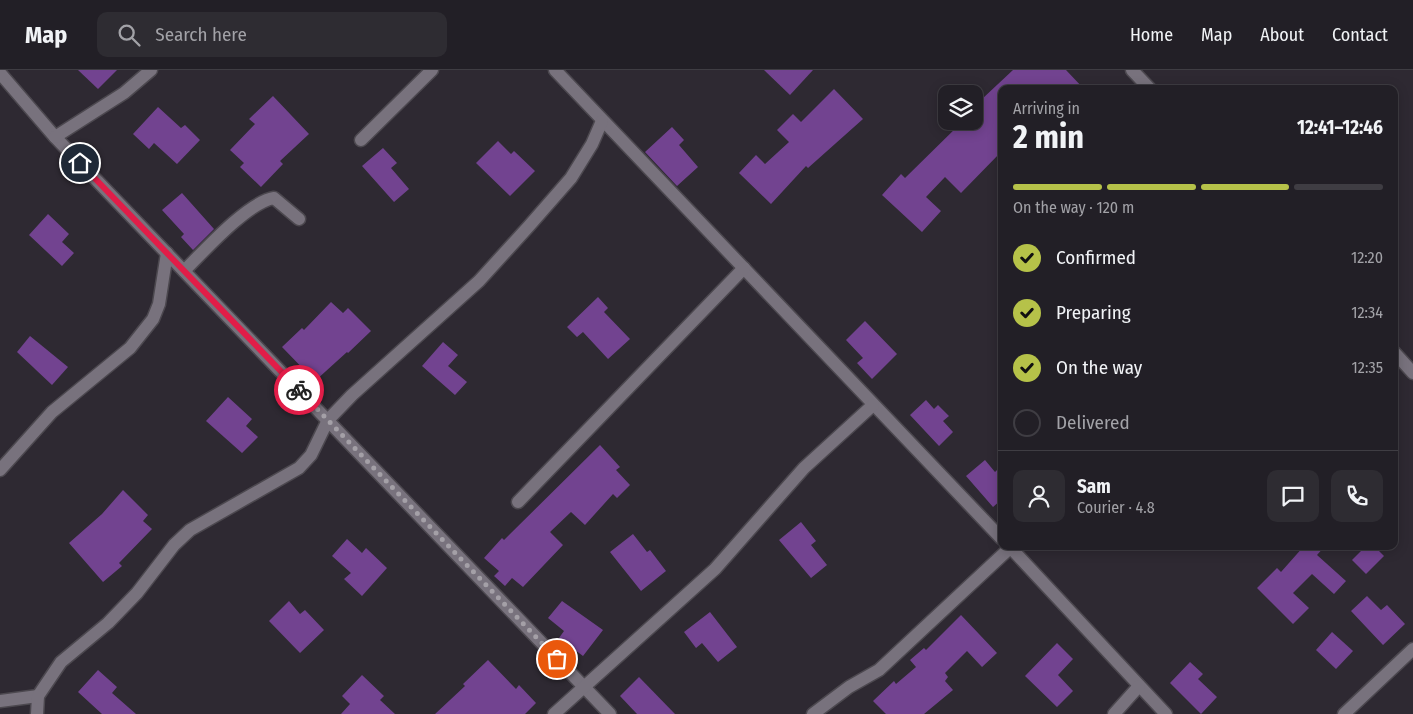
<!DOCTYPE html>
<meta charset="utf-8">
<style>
body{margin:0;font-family:"Fira Sans Condensed",sans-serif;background:#2e2c32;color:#f1f3f6;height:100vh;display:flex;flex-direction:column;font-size:19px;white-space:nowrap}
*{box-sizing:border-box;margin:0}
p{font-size:16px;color:#a2a2a7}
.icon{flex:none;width:28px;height:28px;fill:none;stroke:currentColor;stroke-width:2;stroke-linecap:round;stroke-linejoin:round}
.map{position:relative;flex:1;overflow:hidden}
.side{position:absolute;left:998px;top:15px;width:400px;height:465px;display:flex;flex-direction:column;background:#221f26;border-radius:10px;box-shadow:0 2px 12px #0003,0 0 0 1px #3f3d43}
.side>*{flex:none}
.controls{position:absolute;left:938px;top:15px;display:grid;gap:10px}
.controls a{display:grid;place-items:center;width:45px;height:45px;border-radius:10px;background:#221f26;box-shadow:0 2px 12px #0003,0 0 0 1px #3f3d43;font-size:25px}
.pin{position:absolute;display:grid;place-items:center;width:42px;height:42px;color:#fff;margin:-21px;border:2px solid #fff;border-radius:50%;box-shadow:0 1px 5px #0007}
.courier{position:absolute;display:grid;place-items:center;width:50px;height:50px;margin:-25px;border:4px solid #e11d48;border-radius:50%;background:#fff;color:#222;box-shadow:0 1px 6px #0007}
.headline em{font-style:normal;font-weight:700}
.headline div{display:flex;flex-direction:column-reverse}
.headline{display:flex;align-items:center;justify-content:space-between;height:85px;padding:0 15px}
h1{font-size:32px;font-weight:700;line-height:38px}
.bar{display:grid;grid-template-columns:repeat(4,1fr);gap:8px 5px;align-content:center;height:60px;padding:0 15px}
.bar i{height:6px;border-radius:4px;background:#3f3d43}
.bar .selected{background:#b6c249}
.bar p{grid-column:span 4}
.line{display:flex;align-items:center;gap:12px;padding:0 15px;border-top:1px solid #3f3d43}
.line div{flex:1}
.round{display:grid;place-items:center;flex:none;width:52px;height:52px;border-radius:10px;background:#2e2c32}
ol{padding:0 15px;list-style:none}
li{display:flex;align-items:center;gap:15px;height:55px}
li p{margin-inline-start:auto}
li .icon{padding:5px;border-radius:50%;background:#b6c249;color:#111;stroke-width:4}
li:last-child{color:#a2a2a7}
li i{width:28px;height:28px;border:2px solid #3f3d43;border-radius:50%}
header{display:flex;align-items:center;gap:30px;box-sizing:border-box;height:70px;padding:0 25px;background:#221f26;border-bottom:1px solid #3f3d43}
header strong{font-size:24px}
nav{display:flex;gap:28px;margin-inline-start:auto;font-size:18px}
.search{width:350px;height:45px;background:#2e2c32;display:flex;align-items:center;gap:12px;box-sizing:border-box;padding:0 18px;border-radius:10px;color:#a2a2a7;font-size:19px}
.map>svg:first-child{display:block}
.building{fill:#724390}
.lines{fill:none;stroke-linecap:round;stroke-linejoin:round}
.minor-casing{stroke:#4c484f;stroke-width:15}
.minor{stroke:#78727d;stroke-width:12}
.done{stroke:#a4a0a7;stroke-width:5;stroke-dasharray:0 9}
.route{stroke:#e11d48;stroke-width:6}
</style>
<header>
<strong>Map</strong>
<div class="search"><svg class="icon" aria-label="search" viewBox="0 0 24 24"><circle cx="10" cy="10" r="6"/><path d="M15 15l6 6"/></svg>Search here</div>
<nav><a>Home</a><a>Map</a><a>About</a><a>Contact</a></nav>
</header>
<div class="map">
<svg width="1413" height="644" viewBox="0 0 1413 644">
<rect width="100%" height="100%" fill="#2e2932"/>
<g class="building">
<polygon points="78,0 117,0 98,19"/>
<polygon points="764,0 813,0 790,25"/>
<polygon points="1013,0 1066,0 1084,19 1001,19 1001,82 961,123 945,107 926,127 941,141 922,162 882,125 901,104 905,108 963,51 974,51 974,41 984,31 982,29"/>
<polygon points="834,19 863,49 808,98 806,96 771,134 739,103 756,85 765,94 789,72 777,60 793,44 801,52"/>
<polygon points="273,26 309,64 280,91 283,94 261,117 240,97 244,93 230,80 255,54 249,49"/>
<polygon points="158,37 181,58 185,55 200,70 177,94 154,73 149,79 133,64"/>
<polygon points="672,57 684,70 679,75 698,97 677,116 645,82"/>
<polygon points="498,71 511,84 514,81 535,101 510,126 476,93"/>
<polygon points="383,78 397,93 391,98 409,119 394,132 362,96"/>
<polygon points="182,123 214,159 193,180 181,167 184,164 162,140"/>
<polygon points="48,144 69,164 62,172 74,183 62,196 29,165"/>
<polygon points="598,227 608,238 604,242 630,269 608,289 583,262 577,267 567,257"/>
<polygon points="331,232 343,243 348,238 371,261 348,283 347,282 315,311 282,277 302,258 304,260"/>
<polygon points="865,251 897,284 872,309 857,293 863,288 846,270"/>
<polygon points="30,266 68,297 52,315 17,282"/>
<polygon points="443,272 458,285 448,296 467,312 455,325 422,296"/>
<polygon points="228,327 252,349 246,356 258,367 242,383 206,351"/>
<polygon points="926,330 934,339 938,335 949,346 943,351 953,362 939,376 910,345"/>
<polygon points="600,375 620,397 616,400 630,415 617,428 613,424 585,455 571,442 550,462 563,475 523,517 512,508 505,516 494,506 499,501 484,488 502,468 504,470"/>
<polygon points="985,390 995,402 1001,396 1001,430 993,437 966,406"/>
<polygon points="123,420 148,445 143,451 152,459 119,493 122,496 103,512 69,473 102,444"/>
<polygon points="801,452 816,471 811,475 827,495 811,508 779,470"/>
<polygon points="633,464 647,482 650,480 666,501 641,521 610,482"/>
<polygon points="347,469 362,483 366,478 387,498 362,526 344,509 351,503 332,486"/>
<polygon points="1304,476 1325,476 1317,485 1346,511 1334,524 1312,504 1293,523 1309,538 1293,554 1257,518 1277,498 1281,502"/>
<polygon points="1366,476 1374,476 1384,486 1366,504 1352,490"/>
<polygon points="1367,526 1381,540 1387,535 1405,554 1383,575 1351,541"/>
<polygon points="289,531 300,544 305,540 324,560 300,583 269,551"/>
<polygon points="562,531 603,560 583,586 559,568 564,561 548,548"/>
<polygon points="710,542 737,577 718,592 702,573 696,578 684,562"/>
<polygon points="961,545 997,583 982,597 967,581 945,603 948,607 945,611 953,620 924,644 886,644 873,631 894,611 896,614 916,597 910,590 924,578 926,580"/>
<polygon points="1332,562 1353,581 1336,599 1316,580"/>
<polygon points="1057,573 1073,589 1058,605 1073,621 1057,637 1025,606"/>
<polygon points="488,590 516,619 519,615 536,633 525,644 435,644 465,616 463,614"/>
<polygon points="1190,592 1203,604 1198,609 1217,627 1201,644 1170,613"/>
<polygon points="98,600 117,617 112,623 136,644 102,644 78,622"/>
<polygon points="362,605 384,626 380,630 395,644 341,644 350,634 342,626"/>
<polygon points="639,607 675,644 637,644 620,626"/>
</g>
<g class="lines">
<g class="minor-casing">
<g id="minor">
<polyline points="555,0 1001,468"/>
<polyline points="1132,0 1150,19"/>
<polyline points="0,3 55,67 610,644"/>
<polyline points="55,67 124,23 151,0"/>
<polyline points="361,70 432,0"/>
<path d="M184 201C204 181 248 132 274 128L299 149"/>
<polyline points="1394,282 1413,303"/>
<polyline points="0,400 52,342 130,278 153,249 159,234 167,183"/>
<polyline points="518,432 744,198"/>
<polyline points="1009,476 1166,644"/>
<polyline points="0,631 38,626"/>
<polyline points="37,644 38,626 61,592 108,553 137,523 174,475 190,460 299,398 311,385 328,350 352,325 479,211 529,156 571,108 592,74 602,51"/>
<polyline points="554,644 715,499 804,398 873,335"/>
<polyline points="813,644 849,617 879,600 1012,476"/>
<polyline points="1114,644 1139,616"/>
<polyline points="1344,644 1413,579"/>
</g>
</g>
<use href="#minor" class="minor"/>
</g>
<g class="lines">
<polyline class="done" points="299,320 557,589"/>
<polyline class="route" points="80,93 299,320"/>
</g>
</svg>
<div class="controls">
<a><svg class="icon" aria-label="layers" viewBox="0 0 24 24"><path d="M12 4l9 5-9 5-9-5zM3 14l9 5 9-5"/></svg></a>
</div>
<div class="pin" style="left:557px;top:589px;background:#ea580c"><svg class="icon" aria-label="bag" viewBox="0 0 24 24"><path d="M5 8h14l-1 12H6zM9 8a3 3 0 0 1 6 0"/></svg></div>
<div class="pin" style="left:80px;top:93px;background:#1f2937"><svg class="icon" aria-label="home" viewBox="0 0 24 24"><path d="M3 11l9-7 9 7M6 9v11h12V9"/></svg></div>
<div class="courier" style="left:299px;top:320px"><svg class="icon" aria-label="bike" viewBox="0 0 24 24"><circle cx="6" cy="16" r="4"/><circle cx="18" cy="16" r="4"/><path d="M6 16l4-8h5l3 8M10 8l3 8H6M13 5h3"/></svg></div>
<section class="side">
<div class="headline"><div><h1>2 min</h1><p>Arriving in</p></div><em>12:41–12:46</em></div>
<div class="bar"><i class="selected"></i><i class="selected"></i><i class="selected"></i><i></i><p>On the way · 120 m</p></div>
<ol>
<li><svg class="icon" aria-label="check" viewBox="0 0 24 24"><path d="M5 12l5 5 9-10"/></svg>Confirmed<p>12:20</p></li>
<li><svg class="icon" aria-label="check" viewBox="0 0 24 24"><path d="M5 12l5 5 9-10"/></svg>Preparing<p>12:34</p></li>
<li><svg class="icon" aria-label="check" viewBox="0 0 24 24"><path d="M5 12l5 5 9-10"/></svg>On the way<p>12:35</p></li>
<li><i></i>Delivered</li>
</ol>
<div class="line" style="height:90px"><a class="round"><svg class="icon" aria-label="person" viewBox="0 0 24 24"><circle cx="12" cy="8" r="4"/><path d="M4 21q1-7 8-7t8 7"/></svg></a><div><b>Sam</b><p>Courier · 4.8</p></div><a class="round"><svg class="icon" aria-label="chat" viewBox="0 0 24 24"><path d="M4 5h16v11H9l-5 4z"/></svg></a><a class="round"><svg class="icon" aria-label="phone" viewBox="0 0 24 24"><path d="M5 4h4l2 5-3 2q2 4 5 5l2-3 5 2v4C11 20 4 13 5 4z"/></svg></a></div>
</section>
</div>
